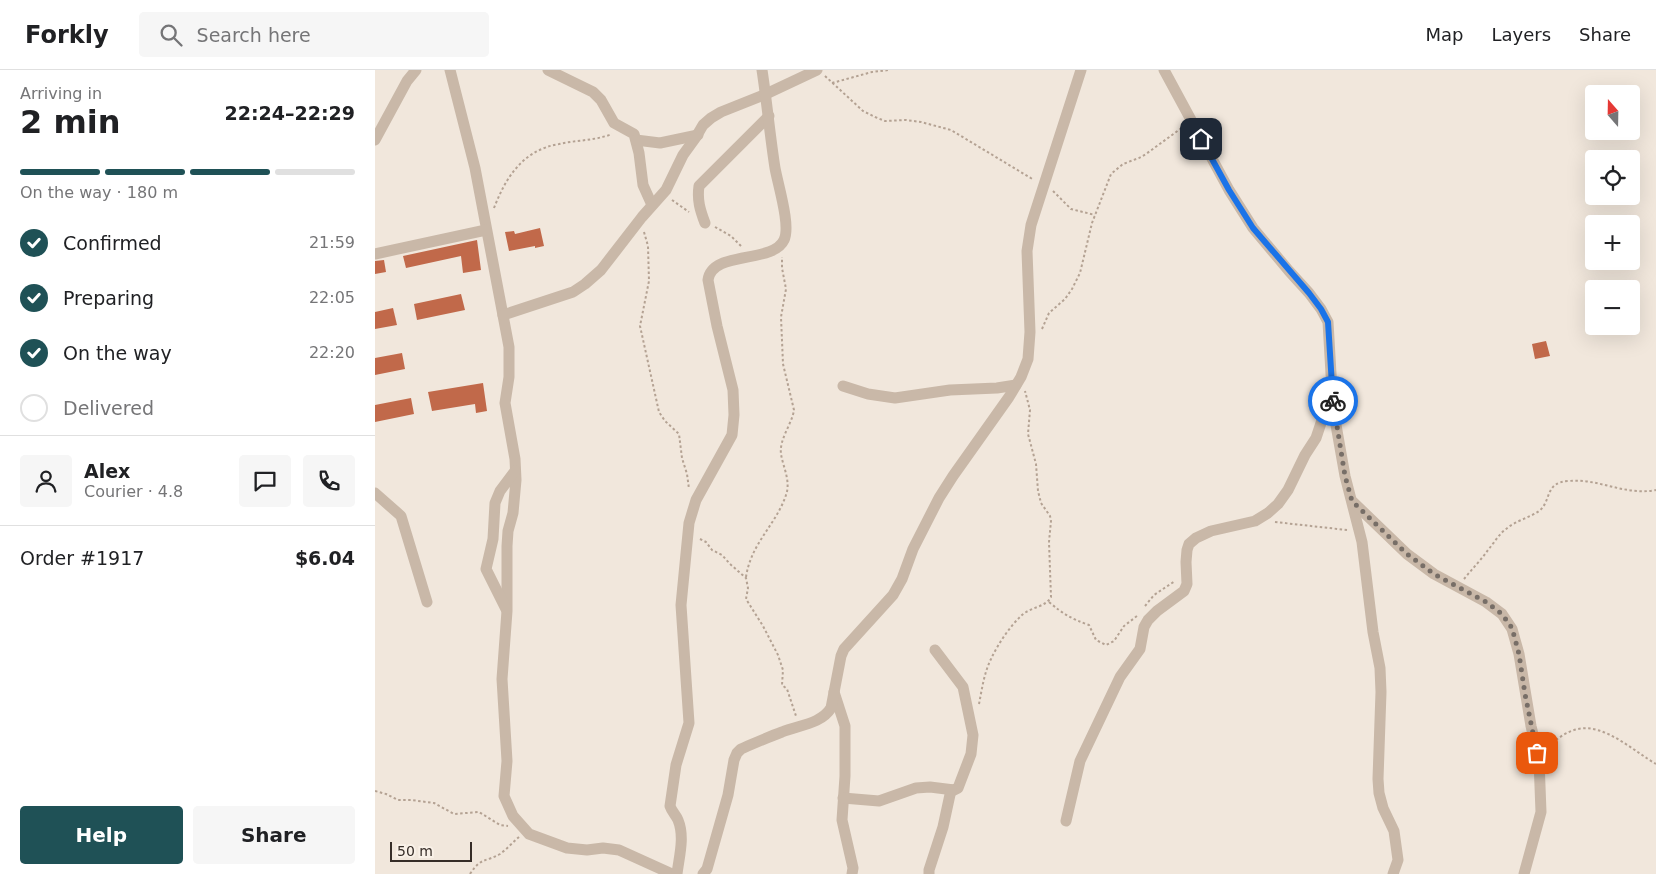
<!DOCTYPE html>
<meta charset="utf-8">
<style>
body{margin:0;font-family:"DejaVu Sans",sans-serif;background:#f6f6f6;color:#202124;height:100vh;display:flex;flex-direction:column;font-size:19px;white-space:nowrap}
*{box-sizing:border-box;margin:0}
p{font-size:16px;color:#757577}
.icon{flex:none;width:28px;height:28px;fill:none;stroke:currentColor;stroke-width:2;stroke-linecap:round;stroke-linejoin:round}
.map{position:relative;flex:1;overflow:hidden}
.details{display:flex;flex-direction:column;background:#fff;width:375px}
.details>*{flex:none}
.needle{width:32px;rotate:340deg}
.controls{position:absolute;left:1210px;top:15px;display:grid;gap:10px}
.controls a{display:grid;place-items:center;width:55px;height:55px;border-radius:5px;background:#fff;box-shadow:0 5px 20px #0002;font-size:25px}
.scale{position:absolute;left:15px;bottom:12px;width:82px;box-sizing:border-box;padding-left:5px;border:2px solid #362d28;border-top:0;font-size:14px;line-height:18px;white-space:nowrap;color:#362d28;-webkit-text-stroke:4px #f9f1e8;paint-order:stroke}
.pin{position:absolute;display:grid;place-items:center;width:42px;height:42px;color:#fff;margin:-21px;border-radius:10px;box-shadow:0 2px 8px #0006}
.courier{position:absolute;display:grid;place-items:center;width:50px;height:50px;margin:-25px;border:4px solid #1a73e8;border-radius:50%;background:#fff;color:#222;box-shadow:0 1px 6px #0007}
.head em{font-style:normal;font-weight:700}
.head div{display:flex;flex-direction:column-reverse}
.head{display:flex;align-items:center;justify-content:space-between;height:85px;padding:0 20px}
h1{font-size:32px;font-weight:700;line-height:38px}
.bar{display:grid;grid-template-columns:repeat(4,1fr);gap:8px 5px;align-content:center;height:60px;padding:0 20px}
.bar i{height:6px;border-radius:4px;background:#e0e0e0}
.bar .active{background:#1f5156}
.bar p{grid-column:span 4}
.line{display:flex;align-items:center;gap:12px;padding:0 20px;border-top:1px solid #e0e0e0}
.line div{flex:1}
.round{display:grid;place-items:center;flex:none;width:52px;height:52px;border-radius:5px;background:#f6f6f6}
ol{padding:0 20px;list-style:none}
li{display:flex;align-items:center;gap:15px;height:55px}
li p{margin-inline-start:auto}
li .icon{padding:5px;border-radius:50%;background:#1f5156;color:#fff;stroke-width:4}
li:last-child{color:#757577}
li i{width:28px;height:28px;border:2px solid #e0e0e0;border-radius:50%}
.action{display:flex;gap:10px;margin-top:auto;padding:10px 20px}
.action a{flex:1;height:58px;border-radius:5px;background:#1f5156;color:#fff;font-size:20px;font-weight:700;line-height:58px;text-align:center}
.action a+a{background:#f6f6f6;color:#202124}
header{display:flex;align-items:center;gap:30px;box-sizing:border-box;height:70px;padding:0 25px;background:#fff;border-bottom:1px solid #e0e0e0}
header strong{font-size:24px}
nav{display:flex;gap:28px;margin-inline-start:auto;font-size:18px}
.search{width:350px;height:45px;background:#f6f6f6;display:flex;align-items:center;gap:12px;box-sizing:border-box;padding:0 18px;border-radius:5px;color:#757577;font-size:19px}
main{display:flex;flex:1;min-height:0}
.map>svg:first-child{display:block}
.building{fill:#c1694a}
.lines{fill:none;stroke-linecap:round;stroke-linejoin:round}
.path{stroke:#b4a293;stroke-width:2;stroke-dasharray:2.5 2.5;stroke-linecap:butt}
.minor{stroke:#c9b8a8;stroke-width:11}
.done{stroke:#776e67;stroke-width:5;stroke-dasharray:0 9}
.route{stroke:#1a73e8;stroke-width:6}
</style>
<header>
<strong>Forkly</strong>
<div class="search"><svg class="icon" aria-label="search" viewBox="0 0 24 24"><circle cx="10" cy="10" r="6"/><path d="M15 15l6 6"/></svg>Search here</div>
<nav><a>Map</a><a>Layers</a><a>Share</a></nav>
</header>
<main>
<section class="details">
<div class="head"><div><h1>2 min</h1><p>Arriving in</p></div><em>22:24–22:29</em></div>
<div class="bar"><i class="active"></i><i class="active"></i><i class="active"></i><i></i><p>On the way · 180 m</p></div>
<ol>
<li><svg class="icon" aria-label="check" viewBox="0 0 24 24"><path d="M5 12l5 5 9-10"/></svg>Confirmed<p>21:59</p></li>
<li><svg class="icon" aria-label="check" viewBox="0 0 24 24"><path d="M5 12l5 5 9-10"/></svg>Preparing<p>22:05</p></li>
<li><svg class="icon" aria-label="check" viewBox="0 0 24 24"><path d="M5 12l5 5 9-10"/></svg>On the way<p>22:20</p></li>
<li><i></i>Delivered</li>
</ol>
<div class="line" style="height:90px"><a class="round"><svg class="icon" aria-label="person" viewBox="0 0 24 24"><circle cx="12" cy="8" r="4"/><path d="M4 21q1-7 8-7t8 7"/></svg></a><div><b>Alex</b><p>Courier · 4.8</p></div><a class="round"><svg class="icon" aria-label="chat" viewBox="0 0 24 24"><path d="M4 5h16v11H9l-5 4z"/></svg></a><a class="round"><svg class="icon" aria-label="phone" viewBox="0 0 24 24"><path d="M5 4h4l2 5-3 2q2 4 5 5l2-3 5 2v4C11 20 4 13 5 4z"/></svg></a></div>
<div class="line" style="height:65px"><div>Order #1917</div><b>$6.04</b></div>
<div class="action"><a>Help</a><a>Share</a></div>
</section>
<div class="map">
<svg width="1281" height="804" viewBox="0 0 1281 804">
<rect width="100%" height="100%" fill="#f1e7dc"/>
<g class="building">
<polygon points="165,158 169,176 160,178 160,176 134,181 130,162 139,161 140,164"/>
<polygon points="102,170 106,200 88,203 86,186 31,198 28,186"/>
<polygon points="9,190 11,202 0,204 0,191"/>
<polygon points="86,224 90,240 42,250 39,234"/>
<polygon points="18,238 22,255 0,259 0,242"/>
<polygon points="1171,271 1175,286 1160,289 1157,274"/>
<polygon points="27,283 30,299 0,305 0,288"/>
<polygon points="108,313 112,341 101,343 100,334 57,341 53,322"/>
<polygon points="36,328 39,344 0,352 0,335"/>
</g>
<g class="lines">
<g class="path">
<polyline points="450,6 488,41 500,47 510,51 531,50 546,52 576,60 659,110"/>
<polyline points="457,13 497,2 514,0"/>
<polyline points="678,121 696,139 720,145"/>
<polyline points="297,130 314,142"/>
<path d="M119 138C131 107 148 80 184 74 201 70 219 71 237 64"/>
<polyline points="340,157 356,166 366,176"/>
<polyline points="269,162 273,176 274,211 265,256 284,342 290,351 304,364 307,388 312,404 314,419"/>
<polyline points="667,259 674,243 690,229 697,219 705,203 717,153 736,104 748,94 764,88 771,84 808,57"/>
<polyline points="900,452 972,460"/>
<polyline points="325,469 331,472 337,480 347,485 355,494 371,508 373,518 371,529 388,556 403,585 408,600 407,615 412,619 421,646"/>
<path d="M371 507C376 473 401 455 411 425 416 411 408 397 406 384 404 369 417 354 419 340L408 294 406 247 411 219 407 198V187"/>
<path d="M1089 509C1097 499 1106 490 1113 480 1119 473 1124 464 1131 459 1140 451 1154 448 1164 441 1177 431 1169 412 1194 411 1223 408 1250 426 1281 420"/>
<path d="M674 532C688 544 697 549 714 555L721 570 731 575 739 571 749 556 762 546"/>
<polyline points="770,536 779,525 800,511"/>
<path d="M604 634C607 619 609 603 616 589 623 574 635 556 647 545 656 537 671 537 676 527L674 472 676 451 675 446 666 433 663 421 661 394 653 364 655 340 650 321"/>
<path d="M1173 676C1182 669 1192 661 1203 659 1229 653 1260 682 1281 694"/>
<polyline points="0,721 11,724 23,730 36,730 59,733 79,744 104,742 125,755 133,756"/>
<path d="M95 804C106 787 111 792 125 784 132 779 138 772 144 767"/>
</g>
<g class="minor">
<polyline points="75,0 100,98 134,277 134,307 130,333 140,389 141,410 138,443 133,461 132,476 132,541 127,609 132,691 129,726 138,746 154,764 192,778 212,780 228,778 244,780 297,804"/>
<polyline points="173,0 218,22 226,30 239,53 259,64 264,83 268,115 277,135"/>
<polyline points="789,0 854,120 878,158 914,201 934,223 946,239 953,252 958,338 970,406 987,472 998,562 1005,598 1006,622 1003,709 1004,723 1008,738 1019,761 1023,790 1018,804"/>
<polyline points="0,70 32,11 41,0"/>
<polyline points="261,70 285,73 323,65"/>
<path d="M330 153C325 140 322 130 324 116L394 46"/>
<polyline points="0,184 111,160"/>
<polyline points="128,245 198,222 210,214 226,200 267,147 291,120 308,85 321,67 328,55 336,48 346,42 391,24 442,0"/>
<polyline points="468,316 493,324 520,328 575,320 622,318 641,315"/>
<polyline points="0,423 26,446 52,532"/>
<polyline points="978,432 1032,484 1059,504 1111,532 1127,544 1137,559 1144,584 1156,656 1164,690 1166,742 1149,804"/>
<polyline points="131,539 111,499 118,469 120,433 125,421 140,401"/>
<polyline points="459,622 470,656 470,706 467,750 478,798 477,804"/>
<polyline points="468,728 504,731 541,718 555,717 579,720 583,718 596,684 598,665 588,617 560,580"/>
<polyline points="691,751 705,691 745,607 765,579 769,557 773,550 782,541 809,521 812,514 811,492 812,480 814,474 821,468 836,461 880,451 893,443 903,434 913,420 930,385 941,368 948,347 958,338"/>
<path d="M302 804C304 787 310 767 303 750 301 745 297 742 295 736L301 695 314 653 306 535 314 453 321 430 357 365 359 345 358 320 342 256 333 210C337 180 398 194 409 170 416 156 403 115 400 98 395 66 392 33 387 0"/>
<path d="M328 804 332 799 353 725 359 690 362 683 366 679C380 673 393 667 407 662 424 655 446 654 456 638L466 586 469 579 518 525 527 509 538 479 564 428 578 406 634 327 646 307 653 289 655 262 652 181 656 155 706 0"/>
<polyline points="554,804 554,800 568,757 576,720"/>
</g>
</g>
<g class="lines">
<polyline class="done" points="958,331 970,406 977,431 1032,484 1059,504 1111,532 1127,544 1137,558 1144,584 1150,624 1162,683"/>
<polyline class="route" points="826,69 854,120 878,158 934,223 946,239 953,252 958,331"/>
</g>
</svg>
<div class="controls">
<a><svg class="needle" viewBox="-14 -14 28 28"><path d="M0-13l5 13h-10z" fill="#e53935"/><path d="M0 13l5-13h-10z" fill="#757577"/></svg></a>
<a><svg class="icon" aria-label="locate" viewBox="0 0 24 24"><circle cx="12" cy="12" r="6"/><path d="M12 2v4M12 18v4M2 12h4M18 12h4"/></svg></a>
<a>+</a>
<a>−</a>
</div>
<div class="scale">50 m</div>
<div class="pin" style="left:1162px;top:683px;background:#ea580c"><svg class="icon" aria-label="bag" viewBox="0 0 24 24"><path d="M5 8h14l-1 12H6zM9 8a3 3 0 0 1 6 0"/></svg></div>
<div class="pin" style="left:826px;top:69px;background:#1f2937"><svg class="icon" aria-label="home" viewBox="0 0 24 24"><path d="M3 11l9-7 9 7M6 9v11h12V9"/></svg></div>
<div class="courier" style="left:958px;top:331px"><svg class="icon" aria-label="bike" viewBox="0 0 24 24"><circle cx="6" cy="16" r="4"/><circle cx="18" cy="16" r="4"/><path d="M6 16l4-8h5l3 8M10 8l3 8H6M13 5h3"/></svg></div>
</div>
</main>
